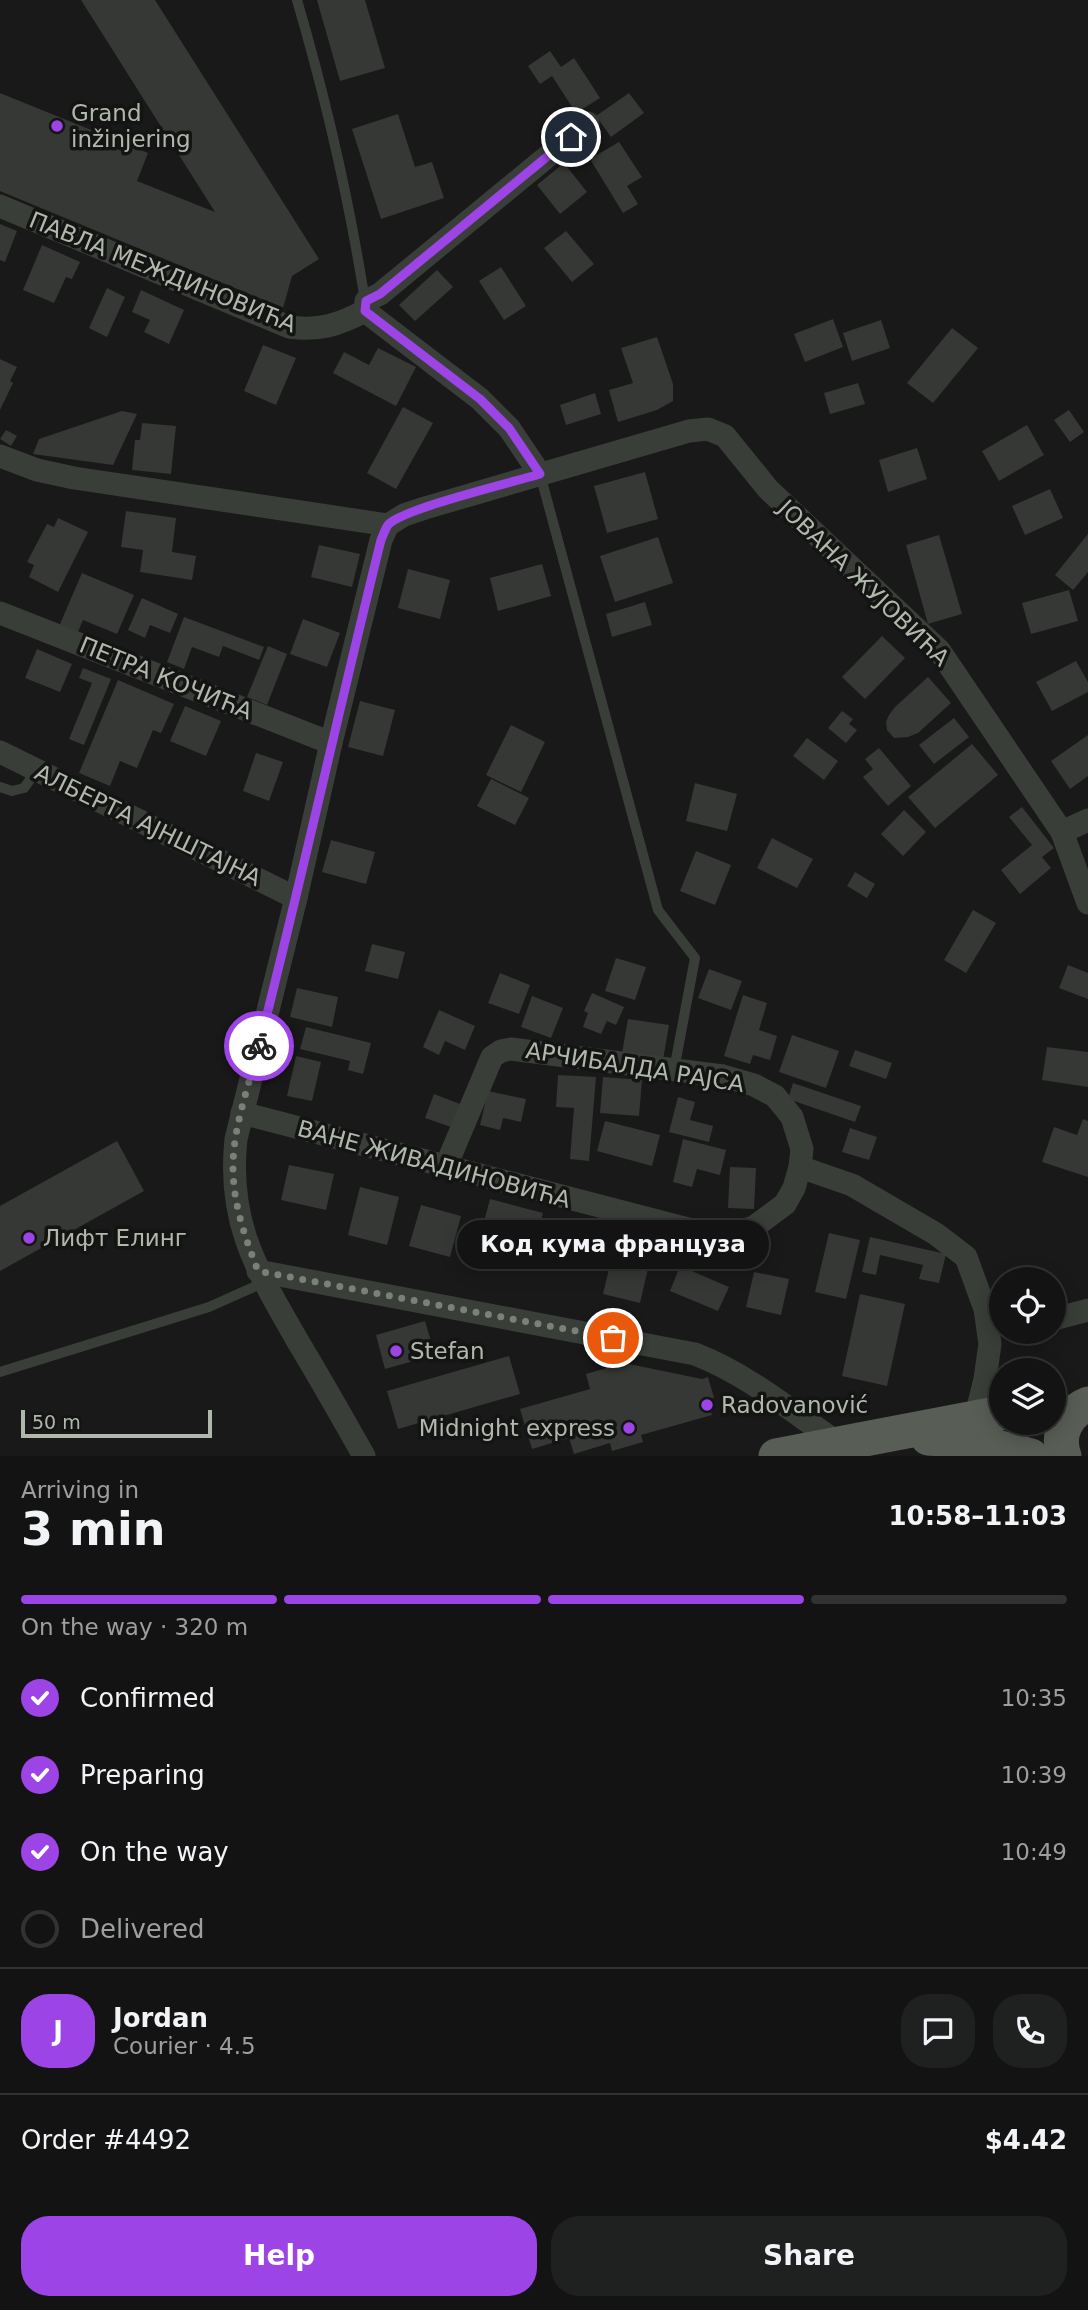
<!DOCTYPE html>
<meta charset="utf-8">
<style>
body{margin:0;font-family:"DejaVu Sans",sans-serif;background:#1f2020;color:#f1f3f6;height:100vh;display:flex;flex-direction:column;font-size:26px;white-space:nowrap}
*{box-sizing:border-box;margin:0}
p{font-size:23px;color:#9c9e9f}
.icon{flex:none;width:38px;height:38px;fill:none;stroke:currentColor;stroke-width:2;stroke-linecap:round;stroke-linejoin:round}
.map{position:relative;height:1456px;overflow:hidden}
.drawer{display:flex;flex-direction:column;background:#121312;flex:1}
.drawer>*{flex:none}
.fabs{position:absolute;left:989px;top:1267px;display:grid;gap:14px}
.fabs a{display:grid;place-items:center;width:77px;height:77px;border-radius:50%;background:#121312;box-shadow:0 4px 18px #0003,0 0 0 2px #313232;font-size:35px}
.scale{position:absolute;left:21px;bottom:18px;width:191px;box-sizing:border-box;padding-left:7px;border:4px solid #b0b8ab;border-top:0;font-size:19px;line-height:24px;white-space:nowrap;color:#b0b8ab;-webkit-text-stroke:5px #131413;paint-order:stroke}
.pin{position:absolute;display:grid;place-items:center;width:60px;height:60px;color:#fff;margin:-30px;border:4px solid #fff;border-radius:50%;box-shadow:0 2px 7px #0007}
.courier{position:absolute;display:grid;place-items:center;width:70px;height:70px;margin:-35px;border:5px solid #9c44e5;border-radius:50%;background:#fff;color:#222;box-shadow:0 2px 9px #0007}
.bubble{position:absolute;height:49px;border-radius:24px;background:#121312;box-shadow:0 4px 18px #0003,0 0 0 2px #313232;font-size:23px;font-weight:800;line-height:49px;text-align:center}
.headline em{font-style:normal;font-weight:800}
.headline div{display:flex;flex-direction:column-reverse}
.headline{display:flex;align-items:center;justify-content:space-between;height:119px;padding:0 21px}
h1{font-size:46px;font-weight:800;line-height:52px}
.bar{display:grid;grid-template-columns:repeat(4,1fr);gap:10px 7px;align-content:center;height:84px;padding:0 21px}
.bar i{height:9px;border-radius:5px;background:#313232}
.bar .on{background:#9c44e5}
.bar p{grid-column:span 4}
.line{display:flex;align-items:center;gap:18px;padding:0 21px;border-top:2px solid #313232}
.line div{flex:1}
.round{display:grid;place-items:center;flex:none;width:74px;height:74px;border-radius:28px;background:#1f2020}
ol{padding:0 21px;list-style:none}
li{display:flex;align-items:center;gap:21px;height:77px}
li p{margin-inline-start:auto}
li .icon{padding:7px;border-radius:50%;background:#9c44e5;color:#fff;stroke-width:4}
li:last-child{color:#9c9e9f}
li i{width:38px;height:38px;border:4px solid #313232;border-radius:50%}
.action{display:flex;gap:14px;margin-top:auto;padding:14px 21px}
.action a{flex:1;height:80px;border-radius:28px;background:#9c44e5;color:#fff;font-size:28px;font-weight:800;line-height:80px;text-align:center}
.action a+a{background:#1f2020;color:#f1f3f6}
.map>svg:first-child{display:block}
.building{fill:#363835}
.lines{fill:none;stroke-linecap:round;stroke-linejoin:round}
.service{stroke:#3a3e39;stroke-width:10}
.minor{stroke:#3a3e39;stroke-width:23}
.primary{stroke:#585d55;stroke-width:35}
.done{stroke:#7b8078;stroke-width:7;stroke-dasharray:0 12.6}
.route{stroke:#9c44e5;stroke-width:9}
.poi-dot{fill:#9c44e5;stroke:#131413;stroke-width:2.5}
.labels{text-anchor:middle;stroke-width:7;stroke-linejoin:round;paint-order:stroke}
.poi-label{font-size:23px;fill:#b0b8ab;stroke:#131413;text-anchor:start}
.street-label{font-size:23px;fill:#b0b8ab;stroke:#131413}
</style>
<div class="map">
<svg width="1088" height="1456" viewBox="0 0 1088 1456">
<rect width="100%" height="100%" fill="#181918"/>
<g class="building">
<polygon points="81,0 155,0 319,259 292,276 283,308 0,191 0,93 148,153 137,181 215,212"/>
<polygon points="317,0 365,0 385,68 340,81"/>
<polygon points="550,51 561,67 574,58 600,98 576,113 552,76 540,84 528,66"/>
<polygon points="629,93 644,113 611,137 596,116"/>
<polygon points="398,114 415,167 432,162 444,198 381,219 352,129"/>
<polygon points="619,142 642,177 627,186 638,204 623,213 590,159"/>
<polygon points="564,163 587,192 560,214 537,185"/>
<polygon points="0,224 17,231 5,262 0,260"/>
<polygon points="566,231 594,264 572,282 544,248"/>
<polygon points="42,245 80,262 72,279 66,277 54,303 23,290"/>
<polygon points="501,267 526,306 504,320 479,281"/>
<polygon points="437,270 453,287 415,321 399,305"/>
<polygon points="107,288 125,297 107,337 89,328"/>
<polygon points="141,290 184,310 169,344 144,332 150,320 132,312"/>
<polygon points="833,319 843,347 805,362 794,334"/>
<polygon points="881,320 890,348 852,361 843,333"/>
<polygon points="952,328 978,348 933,403 907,383"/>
<polygon points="657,337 673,384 673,401 657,410 618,422 609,390 633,383 621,348"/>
<polygon points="263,345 296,358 276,405 244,391"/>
<polygon points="378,348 416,367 396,406 333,373 344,352 369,365"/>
<polygon points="0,359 17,367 10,381 13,383 0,410"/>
<polygon points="858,383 865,404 830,414 824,393"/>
<polygon points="595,393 601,414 566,425 560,405"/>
<polygon points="403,407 433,423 396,489 367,473"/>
<polygon points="1069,410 1084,432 1070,442 1054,420"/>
<polygon points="122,411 137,414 113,465 33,454 39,439"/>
<polygon points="142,423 176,426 171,474 132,470 135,440 140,440"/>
<polygon points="1027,425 1044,455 999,481 982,451"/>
<polygon points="6,430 17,436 11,446 0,439"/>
<polygon points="917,448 927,479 888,492 879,460"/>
<polygon points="645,472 658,519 607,533 594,486"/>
<polygon points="1050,489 1063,518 1025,535 1012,506"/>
<polygon points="126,511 176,518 172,552 196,556 192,580 140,572 143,550 121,547"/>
<polygon points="58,518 88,532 58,592 29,577 34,565 27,562 47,524 54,527"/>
<polygon points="1088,534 1088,572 1073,590 1055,575"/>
<polygon points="939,535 962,614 928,624 906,545"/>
<polygon points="658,537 673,583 615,602 600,556"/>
<polygon points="319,545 360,554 352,587 311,577"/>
<polygon points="542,564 551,596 498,611 490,578"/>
<polygon points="408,569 450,580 440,619 398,608"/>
<polygon points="82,573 134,595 117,634 83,620 75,639 57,631"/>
<polygon points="1069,590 1078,621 1031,634 1022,603"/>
<polygon points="142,598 178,614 170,633 150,625 145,638 128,630"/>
<polygon points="645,602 652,625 612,637 606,614"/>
<polygon points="184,617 264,647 259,660 223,646 219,657 192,647 184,669 167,662"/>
<polygon points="303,619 340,633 327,667 290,654"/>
<polygon points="882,636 905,658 865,699 842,677"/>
<polygon points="268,646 287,654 267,705 247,697"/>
<polygon points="37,649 72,664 60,692 25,678"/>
<polygon points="1076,661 1088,682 1088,692 1052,711 1036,682"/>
<polygon points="83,668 111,679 84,745 69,739 92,683 79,678"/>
<polygon points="928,677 951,703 918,733 908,737 894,738 887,730 886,722 889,715 895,707"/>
<polygon points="118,680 174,704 161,733 153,730 137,768 120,761 110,786 79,773"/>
<polygon points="360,701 395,710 383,756 348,747"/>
<polygon points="185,706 221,721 206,756 170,741"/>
<polygon points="842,711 853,719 849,724 857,730 846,743 828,728"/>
<polygon points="954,718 969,737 934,764 919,745"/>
<polygon points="511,725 545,742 521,792 486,775"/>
<polygon points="1088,735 1088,776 1070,789 1051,761"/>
<polygon points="807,738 838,761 824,780 793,756"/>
<polygon points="972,744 998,775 935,828 908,797"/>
<polygon points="879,748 911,786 888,806 863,777 873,769 865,759"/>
<polygon points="256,753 283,762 269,801 243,791"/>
<polygon points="491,779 529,798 515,825 477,806"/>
<polygon points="695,783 737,794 727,831 686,821"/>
<polygon points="1022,807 1054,848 1042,857 1051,868 1020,894 1001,870 1032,845 1009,817"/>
<polygon points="904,810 926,832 903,856 881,834"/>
<polygon points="772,838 813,859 797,888 757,868"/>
<polygon points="331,840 375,852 366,884 322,872"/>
<polygon points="696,851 731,865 715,905 680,891"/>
<polygon points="855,872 875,884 867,898 847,886"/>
<polygon points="973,910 996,923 966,973 944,960"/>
<polygon points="372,944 405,952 398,979 365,971"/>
<polygon points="616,958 646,967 635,1000 605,991"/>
<polygon points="1068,965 1088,973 1088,999 1059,988"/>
<polygon points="709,969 742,981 731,1010 698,998"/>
<polygon points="500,973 530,985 519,1014 488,1003"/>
<polygon points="297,988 338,997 332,1027 290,1017"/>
<polygon points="592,993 624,1007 616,1025 607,1021 601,1034 583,1027 588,1013 584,1011"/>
<polygon points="743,995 767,1003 759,1030 777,1036 770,1060 753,1055 750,1064 724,1056"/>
<polygon points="532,996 563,1008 551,1038 521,1027"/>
<polygon points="439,1010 475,1026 465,1050 445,1041 439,1055 423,1047"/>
<polygon points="628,1019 669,1025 663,1060 622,1053"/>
<polygon points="306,1027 371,1043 363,1074 348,1070 350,1061 300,1049"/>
<polygon points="792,1035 839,1051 826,1088 779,1072"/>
<polygon points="1047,1047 1088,1052 1088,1087 1042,1080"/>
<polygon points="855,1050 892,1063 886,1079 849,1066"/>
<polygon points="296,1056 321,1062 312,1101 287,1096"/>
<polygon points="558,1075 596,1077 589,1161 570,1159 574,1108 556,1107"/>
<polygon points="603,1077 642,1080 639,1116 600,1113"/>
<polygon points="793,1083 861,1106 855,1122 788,1099"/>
<polygon points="488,1091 526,1099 521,1122 503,1118 500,1130 480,1125"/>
<polygon points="434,1094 460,1104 451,1127 425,1118"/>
<polygon points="678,1097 695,1102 690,1120 713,1126 709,1142 669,1132"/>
<polygon points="1083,1119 1088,1121 1088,1177 1042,1162 1054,1127 1077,1135"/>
<polygon points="605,1121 660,1135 652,1166 597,1151"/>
<polygon points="850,1128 877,1137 869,1160 842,1152"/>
<polygon points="683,1139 726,1150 720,1175 697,1169 692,1187 673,1182"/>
<polygon points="117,1141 144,1191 0,1271 0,1206"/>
<polygon points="289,1165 334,1174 326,1210 281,1200"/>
<polygon points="730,1167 756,1168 754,1209 728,1208"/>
<polygon points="360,1187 399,1197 387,1245 348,1235"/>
<polygon points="490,1199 543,1213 534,1247 481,1233"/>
<polygon points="421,1205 461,1216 450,1257 409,1246"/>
<polygon points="547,1219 581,1235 574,1250 566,1246 561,1257 537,1246 543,1234 540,1233"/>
<polygon points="829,1233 860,1240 846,1299 815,1292"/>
<polygon points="870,1237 946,1254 939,1283 919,1279 923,1265 880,1255 876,1275 862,1272"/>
<polygon points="613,1252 650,1260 640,1303 603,1294"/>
<polygon points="680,1266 729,1287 718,1311 670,1291"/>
<polygon points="754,1272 789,1279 781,1315 746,1307"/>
<polygon points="860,1294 905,1304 887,1386 842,1376"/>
<polygon points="425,1321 435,1355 385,1369 376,1335"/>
<polygon points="509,1356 520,1394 398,1429 387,1391"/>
<polygon points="624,1363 702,1379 708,1377 714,1398 707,1399 712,1415 641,1435 643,1442 612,1451 610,1443 574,1454 569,1438 532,1449 520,1409 590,1389 586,1374"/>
</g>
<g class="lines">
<g class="service">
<path d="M297 0C326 99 349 199 365 301"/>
<polyline points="540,474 658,910 695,958 674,1070"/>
<polyline points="0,787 12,791 24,788 37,770"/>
<polyline points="0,1372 209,1307 265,1282"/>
</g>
<g class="minor">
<path d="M0 206 289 327C320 331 338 325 365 311"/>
<polyline points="365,311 366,301 380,294 588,123"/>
<polyline points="365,311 480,399 509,428 540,474"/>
<polyline points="0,456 37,470 74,478 388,525"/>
<polyline points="0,613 331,743"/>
<polyline points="0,752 296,898"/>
<polyline points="1062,832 1088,820"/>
<polyline points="242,1113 703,1233 728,1234 754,1227 785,1204 794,1188 800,1167 802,1149 792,1117 775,1096 754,1085 723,1076 511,1049 501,1051 492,1057 446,1166"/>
<polyline points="800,1167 852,1185 936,1234 966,1257 985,1309 990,1344 985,1379 976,1416"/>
<path d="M258 1271 695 1354C747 1374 793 1412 838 1443"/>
<polyline points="1054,1319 1088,1310"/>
<path d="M364 1456C342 1417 320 1378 297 1340 257 1270 227 1223 236 1139L296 898 331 743 381 540 388 525 404 515 425 508 689 431 708 429 725 436 768 489 939 650 1062 832 1088 903"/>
</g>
<g class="primary">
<polyline points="928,1438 977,1442 1031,1456"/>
<polyline points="776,1456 1001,1413"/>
<path d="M1064 1456C1056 1434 1067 1413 1088 1404"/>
</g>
</g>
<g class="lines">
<path class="done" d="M259 1046C249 1085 233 1127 233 1167 233 1204 245 1237 258 1271L613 1338"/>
<path class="route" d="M259 1046C302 878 339 709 381 540 383 536 385 529 388 525 401 509 514 482 540 474L509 428 480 399 365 311 366 301 380 294 571 137"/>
</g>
<g class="poi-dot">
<circle cx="57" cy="126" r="7"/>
<circle cx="29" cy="1238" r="7"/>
<circle cx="396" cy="1351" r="7"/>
<circle cx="707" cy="1405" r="7"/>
<circle cx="629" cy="1428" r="7"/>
</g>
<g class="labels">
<g class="poi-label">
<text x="71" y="121">Grand<tspan x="71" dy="26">inžinjering</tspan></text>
<text x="43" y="1246">Лифт Елинг</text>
<text x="410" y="1359">Stefan</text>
<text x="721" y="1413">Radovanović</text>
<text x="615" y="1436" text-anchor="end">Midnight express</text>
</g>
<g class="street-label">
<text transform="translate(163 272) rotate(22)" y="8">ПАВЛА МЕЖДИНОВИЋА</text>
<text transform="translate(864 583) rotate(44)" y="8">ЈОВАНА ЖУЈОВИЋА</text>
<text transform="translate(166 678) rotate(22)" y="8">ПЕТРА КОЧИЋА</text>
<text transform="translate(148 825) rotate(26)" y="8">АЛБЕРТА АЈНШТАЈНА</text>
<text transform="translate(635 1067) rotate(9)" y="8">АРЧИБАЛДА РАЈСА</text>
<text transform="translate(434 1164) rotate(15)" y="8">ВАНЕ ЖИВАДИНОВИЋА</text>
</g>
</g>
</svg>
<div class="fabs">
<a><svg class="icon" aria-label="locate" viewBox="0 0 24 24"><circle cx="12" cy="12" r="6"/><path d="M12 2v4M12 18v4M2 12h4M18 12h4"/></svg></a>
<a><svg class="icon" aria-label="layers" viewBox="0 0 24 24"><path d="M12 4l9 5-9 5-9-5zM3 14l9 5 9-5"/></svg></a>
</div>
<div class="scale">50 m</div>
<div class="pin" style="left:613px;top:1338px;background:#ea580c"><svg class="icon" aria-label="bag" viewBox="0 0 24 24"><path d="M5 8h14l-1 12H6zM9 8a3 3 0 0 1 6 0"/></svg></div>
<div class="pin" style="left:571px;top:137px;background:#1f2937"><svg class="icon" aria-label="home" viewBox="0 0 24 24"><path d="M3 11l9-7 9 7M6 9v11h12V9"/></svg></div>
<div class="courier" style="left:259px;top:1046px"><svg class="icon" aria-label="bike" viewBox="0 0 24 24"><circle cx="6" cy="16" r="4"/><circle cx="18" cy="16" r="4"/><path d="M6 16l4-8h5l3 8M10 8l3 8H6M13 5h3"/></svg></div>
<div class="bubble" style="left:457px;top:1220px;width:312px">Код кума француза</div>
</div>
<section class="drawer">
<div class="headline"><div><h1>3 min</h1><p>Arriving in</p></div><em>10:58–11:03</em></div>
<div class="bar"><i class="on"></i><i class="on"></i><i class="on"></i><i></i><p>On the way · 320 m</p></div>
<ol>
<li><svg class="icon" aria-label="check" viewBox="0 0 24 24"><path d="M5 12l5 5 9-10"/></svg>Confirmed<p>10:35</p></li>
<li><svg class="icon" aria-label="check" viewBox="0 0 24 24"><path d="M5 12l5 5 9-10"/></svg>Preparing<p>10:39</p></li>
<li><svg class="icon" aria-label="check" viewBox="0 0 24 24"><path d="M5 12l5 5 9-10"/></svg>On the way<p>10:49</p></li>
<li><i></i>Delivered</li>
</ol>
<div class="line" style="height:126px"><b class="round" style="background:#9c44e5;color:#fff">J</b><div><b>Jordan</b><p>Courier · 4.5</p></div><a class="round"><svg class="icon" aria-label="chat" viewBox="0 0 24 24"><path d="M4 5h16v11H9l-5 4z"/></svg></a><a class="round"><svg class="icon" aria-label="phone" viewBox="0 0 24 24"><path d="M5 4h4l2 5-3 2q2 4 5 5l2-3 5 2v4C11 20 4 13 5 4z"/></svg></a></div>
<div class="line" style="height:91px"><div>Order #4492</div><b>$4.42</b></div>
<div class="action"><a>Help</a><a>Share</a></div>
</section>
